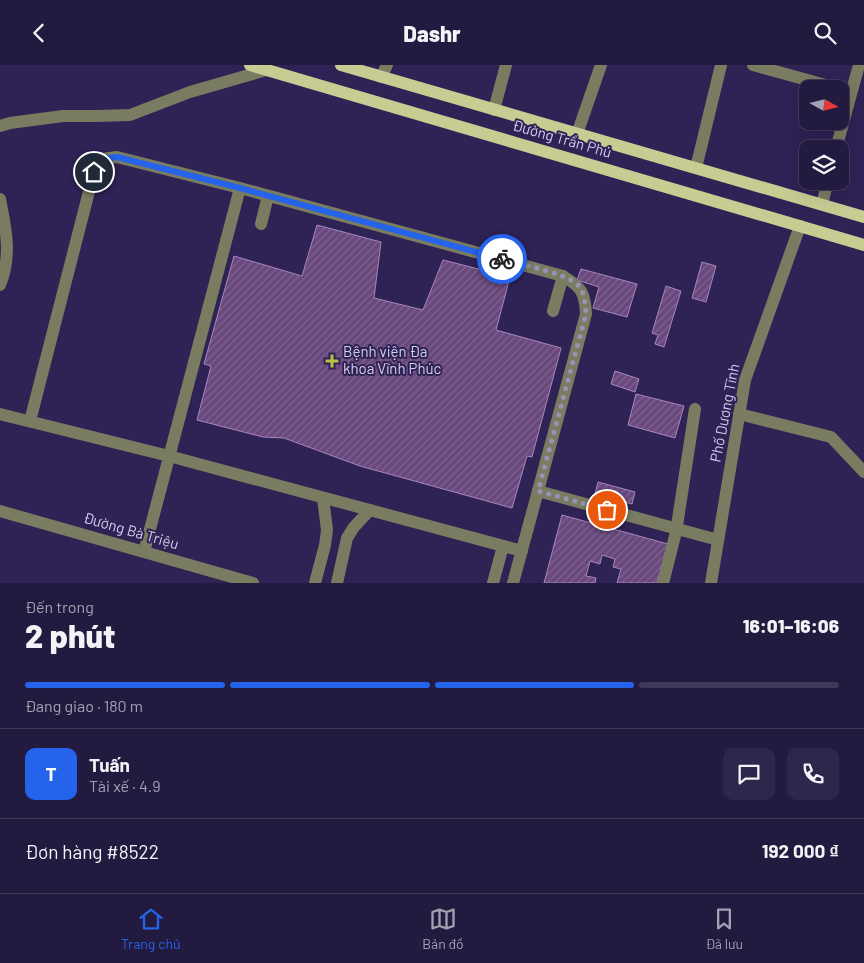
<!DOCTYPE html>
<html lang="vi">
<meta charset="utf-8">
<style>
body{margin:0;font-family:Barlow,sans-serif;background:#2f274b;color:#f1f3f6;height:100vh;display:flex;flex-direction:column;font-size:19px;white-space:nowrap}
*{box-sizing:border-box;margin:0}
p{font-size:16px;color:#a3a1b1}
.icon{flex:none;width:28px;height:28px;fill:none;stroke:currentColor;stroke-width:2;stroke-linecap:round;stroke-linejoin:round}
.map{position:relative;height:518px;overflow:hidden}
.sheet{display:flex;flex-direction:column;background:#231a40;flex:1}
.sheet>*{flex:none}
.needle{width:32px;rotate:98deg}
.tools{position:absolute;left:799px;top:15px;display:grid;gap:10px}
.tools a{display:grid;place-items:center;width:50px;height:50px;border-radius:10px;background:#231a40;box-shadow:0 5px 20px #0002,0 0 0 1px #403859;font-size:25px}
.pin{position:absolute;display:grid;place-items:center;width:42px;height:42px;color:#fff;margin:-21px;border:2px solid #fff;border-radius:50%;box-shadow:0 1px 5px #0007}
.courier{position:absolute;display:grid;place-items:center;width:50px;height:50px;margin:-25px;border:4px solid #2563eb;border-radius:50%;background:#fff;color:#222;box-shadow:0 1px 6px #0007}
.summary em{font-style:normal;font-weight:800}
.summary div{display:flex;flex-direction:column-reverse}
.summary{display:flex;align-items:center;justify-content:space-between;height:85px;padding:0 25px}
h1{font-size:32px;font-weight:800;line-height:38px}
.bar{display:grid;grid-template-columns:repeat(4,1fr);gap:8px 5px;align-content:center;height:60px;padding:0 25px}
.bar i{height:6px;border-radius:4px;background:#403859}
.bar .current{background:#2563eb}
.bar p{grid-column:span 4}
.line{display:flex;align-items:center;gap:12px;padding:0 25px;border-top:1px solid #403859}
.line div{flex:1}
.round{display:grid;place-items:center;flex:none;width:52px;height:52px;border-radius:10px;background:#2f274b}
header{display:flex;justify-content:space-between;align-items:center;height:65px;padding:0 25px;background:#231a40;font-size:22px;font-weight:800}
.tabs{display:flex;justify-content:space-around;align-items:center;height:70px;border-top:1px solid #403859;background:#231a40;font-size:14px;color:#a3a1b1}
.tabs a{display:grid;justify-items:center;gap:2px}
.tabs .current{color:#2563eb}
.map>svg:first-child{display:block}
.building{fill:url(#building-hatch);stroke:#a886be}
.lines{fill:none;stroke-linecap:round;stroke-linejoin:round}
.minor{stroke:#7a7c61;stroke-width:12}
.major{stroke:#c8cc93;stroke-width:12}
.done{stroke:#9992b8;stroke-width:5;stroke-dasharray:0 9}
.route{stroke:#2563eb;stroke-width:6}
.poi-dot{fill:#bbc045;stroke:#2f2255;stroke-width:2}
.labels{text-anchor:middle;stroke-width:4;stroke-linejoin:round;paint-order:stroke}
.street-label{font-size:15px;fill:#d2ceee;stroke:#2f2255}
.poi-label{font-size:15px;fill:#d2ceee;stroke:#2f2255;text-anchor:start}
</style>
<header><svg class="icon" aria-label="back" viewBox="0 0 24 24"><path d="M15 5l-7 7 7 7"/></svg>Dashr<svg class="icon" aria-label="search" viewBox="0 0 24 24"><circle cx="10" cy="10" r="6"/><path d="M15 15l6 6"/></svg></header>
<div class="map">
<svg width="864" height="518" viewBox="0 0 864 518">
<defs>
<pattern id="building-hatch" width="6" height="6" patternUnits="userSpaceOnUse" patternTransform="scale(1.25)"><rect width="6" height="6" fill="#69497d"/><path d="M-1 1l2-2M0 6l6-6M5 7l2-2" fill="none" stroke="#7e6290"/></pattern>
</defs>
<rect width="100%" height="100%" fill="#2f2255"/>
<g class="building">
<polygon points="317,160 381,177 374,233 423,245 443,195 510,212 496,265 561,283 532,392 527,391 512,443 360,401 284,373 263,372 197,355 211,301 204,299 234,191 302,211"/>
<polygon points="702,197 716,201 706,237 692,233"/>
<polygon points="581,204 637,219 627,252 593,243 599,222 577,215"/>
<polygon points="666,221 681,226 664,282 655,279 658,270 652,268"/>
<polygon points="615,306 639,314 635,327 611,319"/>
<polygon points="636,329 684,341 675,373 628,360"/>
<polygon points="598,417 635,427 632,439 595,429"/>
<polygon points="562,450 668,479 657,518 617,518 621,504 613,502 615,494 602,490 600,499 590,496 586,511 596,513 595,518 544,518"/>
</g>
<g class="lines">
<g class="minor">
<polyline points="753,0 840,24"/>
<polyline points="381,12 387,0"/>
<polyline points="494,45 506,0"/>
<polyline points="0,61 10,58 63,51 97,51 130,50 190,27 266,5"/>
<polyline points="577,69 601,0"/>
<polyline points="836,84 859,0"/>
<polyline points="696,103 721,0"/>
<path d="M0 134C6 164 12 191 0 220"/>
<polyline points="822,139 828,116"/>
<polyline points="261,159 268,131"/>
<polyline points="553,246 563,211"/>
<polyline points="0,349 169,391 522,486"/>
<polyline points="739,349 831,372 864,407"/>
<path d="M30 356 94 107 102 94 117 92 240 123 563 211C581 222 585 227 586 249L513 518"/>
<polyline points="538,426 718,475"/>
<polyline points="0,446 253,518"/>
<polyline points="144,487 240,123"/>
<polyline points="315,518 325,480 327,465 323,433"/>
<polyline points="337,518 347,473 354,462 370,445"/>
<polyline points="493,518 503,481"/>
<polyline points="663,518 676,467 695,344"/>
<polyline points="711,518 745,315 800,161"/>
</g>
<g class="major">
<polyline points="250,0 864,180"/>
<polyline points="341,0 864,152"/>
</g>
</g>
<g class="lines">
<path class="done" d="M502 194C519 199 565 208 577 219 585 227 585 238 586 249L538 426 607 445"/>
<polyline class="route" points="94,107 102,94 117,92 240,123 502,194"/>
</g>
<path class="poi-dot" d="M329.5 288.5h5v5h5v5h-5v5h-5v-5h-5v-5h5z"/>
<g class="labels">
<g class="street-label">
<text transform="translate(562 74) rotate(16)" y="5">Đường Trần Phú</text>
<text transform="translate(725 348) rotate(-79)" y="5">Phố Dương Tĩnh</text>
<text transform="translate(131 466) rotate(16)" y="5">Đường Bà Triệu</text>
</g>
<g class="poi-label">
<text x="343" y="292">Bệnh viện Đa<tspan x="343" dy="17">khoa Vĩnh Phúc</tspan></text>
</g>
</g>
</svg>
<div class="tools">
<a><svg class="needle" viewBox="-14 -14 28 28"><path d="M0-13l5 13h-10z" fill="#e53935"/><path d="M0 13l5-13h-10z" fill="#a3a1b1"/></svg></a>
<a><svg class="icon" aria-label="layers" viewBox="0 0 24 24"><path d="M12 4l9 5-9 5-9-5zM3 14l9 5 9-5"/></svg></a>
</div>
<div class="pin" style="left:607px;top:445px;background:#ea580c"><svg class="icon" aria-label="bag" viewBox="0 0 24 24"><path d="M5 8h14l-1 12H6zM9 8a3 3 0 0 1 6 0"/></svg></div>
<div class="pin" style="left:94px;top:107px;background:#1f2937"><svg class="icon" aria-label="home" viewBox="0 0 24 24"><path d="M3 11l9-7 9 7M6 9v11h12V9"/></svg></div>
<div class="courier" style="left:502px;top:194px"><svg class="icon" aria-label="bike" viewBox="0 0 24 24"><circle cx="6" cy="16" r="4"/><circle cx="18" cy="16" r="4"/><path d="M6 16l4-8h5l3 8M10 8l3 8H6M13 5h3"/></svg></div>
</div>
<section class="sheet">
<div class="summary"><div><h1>2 phút</h1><p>Đến trong</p></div><em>16:01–16:06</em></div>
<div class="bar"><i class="current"></i><i class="current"></i><i class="current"></i><i></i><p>Đang giao · 180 m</p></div>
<div class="line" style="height:90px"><b class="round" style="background:#2563eb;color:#fff">T</b><div><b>Tuấn</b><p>Tài xế · 4.9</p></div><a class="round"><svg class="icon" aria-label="chat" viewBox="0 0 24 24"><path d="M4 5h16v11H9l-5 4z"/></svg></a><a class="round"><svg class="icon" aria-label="phone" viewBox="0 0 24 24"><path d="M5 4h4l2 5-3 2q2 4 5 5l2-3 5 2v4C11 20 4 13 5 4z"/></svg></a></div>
<div class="line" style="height:65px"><div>Đơn hàng #8522</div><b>192 000 ₫</b></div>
</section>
<nav class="tabs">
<a class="current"><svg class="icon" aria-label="home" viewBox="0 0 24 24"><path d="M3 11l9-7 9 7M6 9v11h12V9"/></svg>Trang chủ</a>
<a><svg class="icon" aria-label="map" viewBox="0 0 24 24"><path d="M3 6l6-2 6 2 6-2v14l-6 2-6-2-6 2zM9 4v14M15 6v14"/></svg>Bản đồ</a>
<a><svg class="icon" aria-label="saved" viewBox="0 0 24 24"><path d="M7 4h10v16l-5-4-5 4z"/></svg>Đã lưu</a>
</nav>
